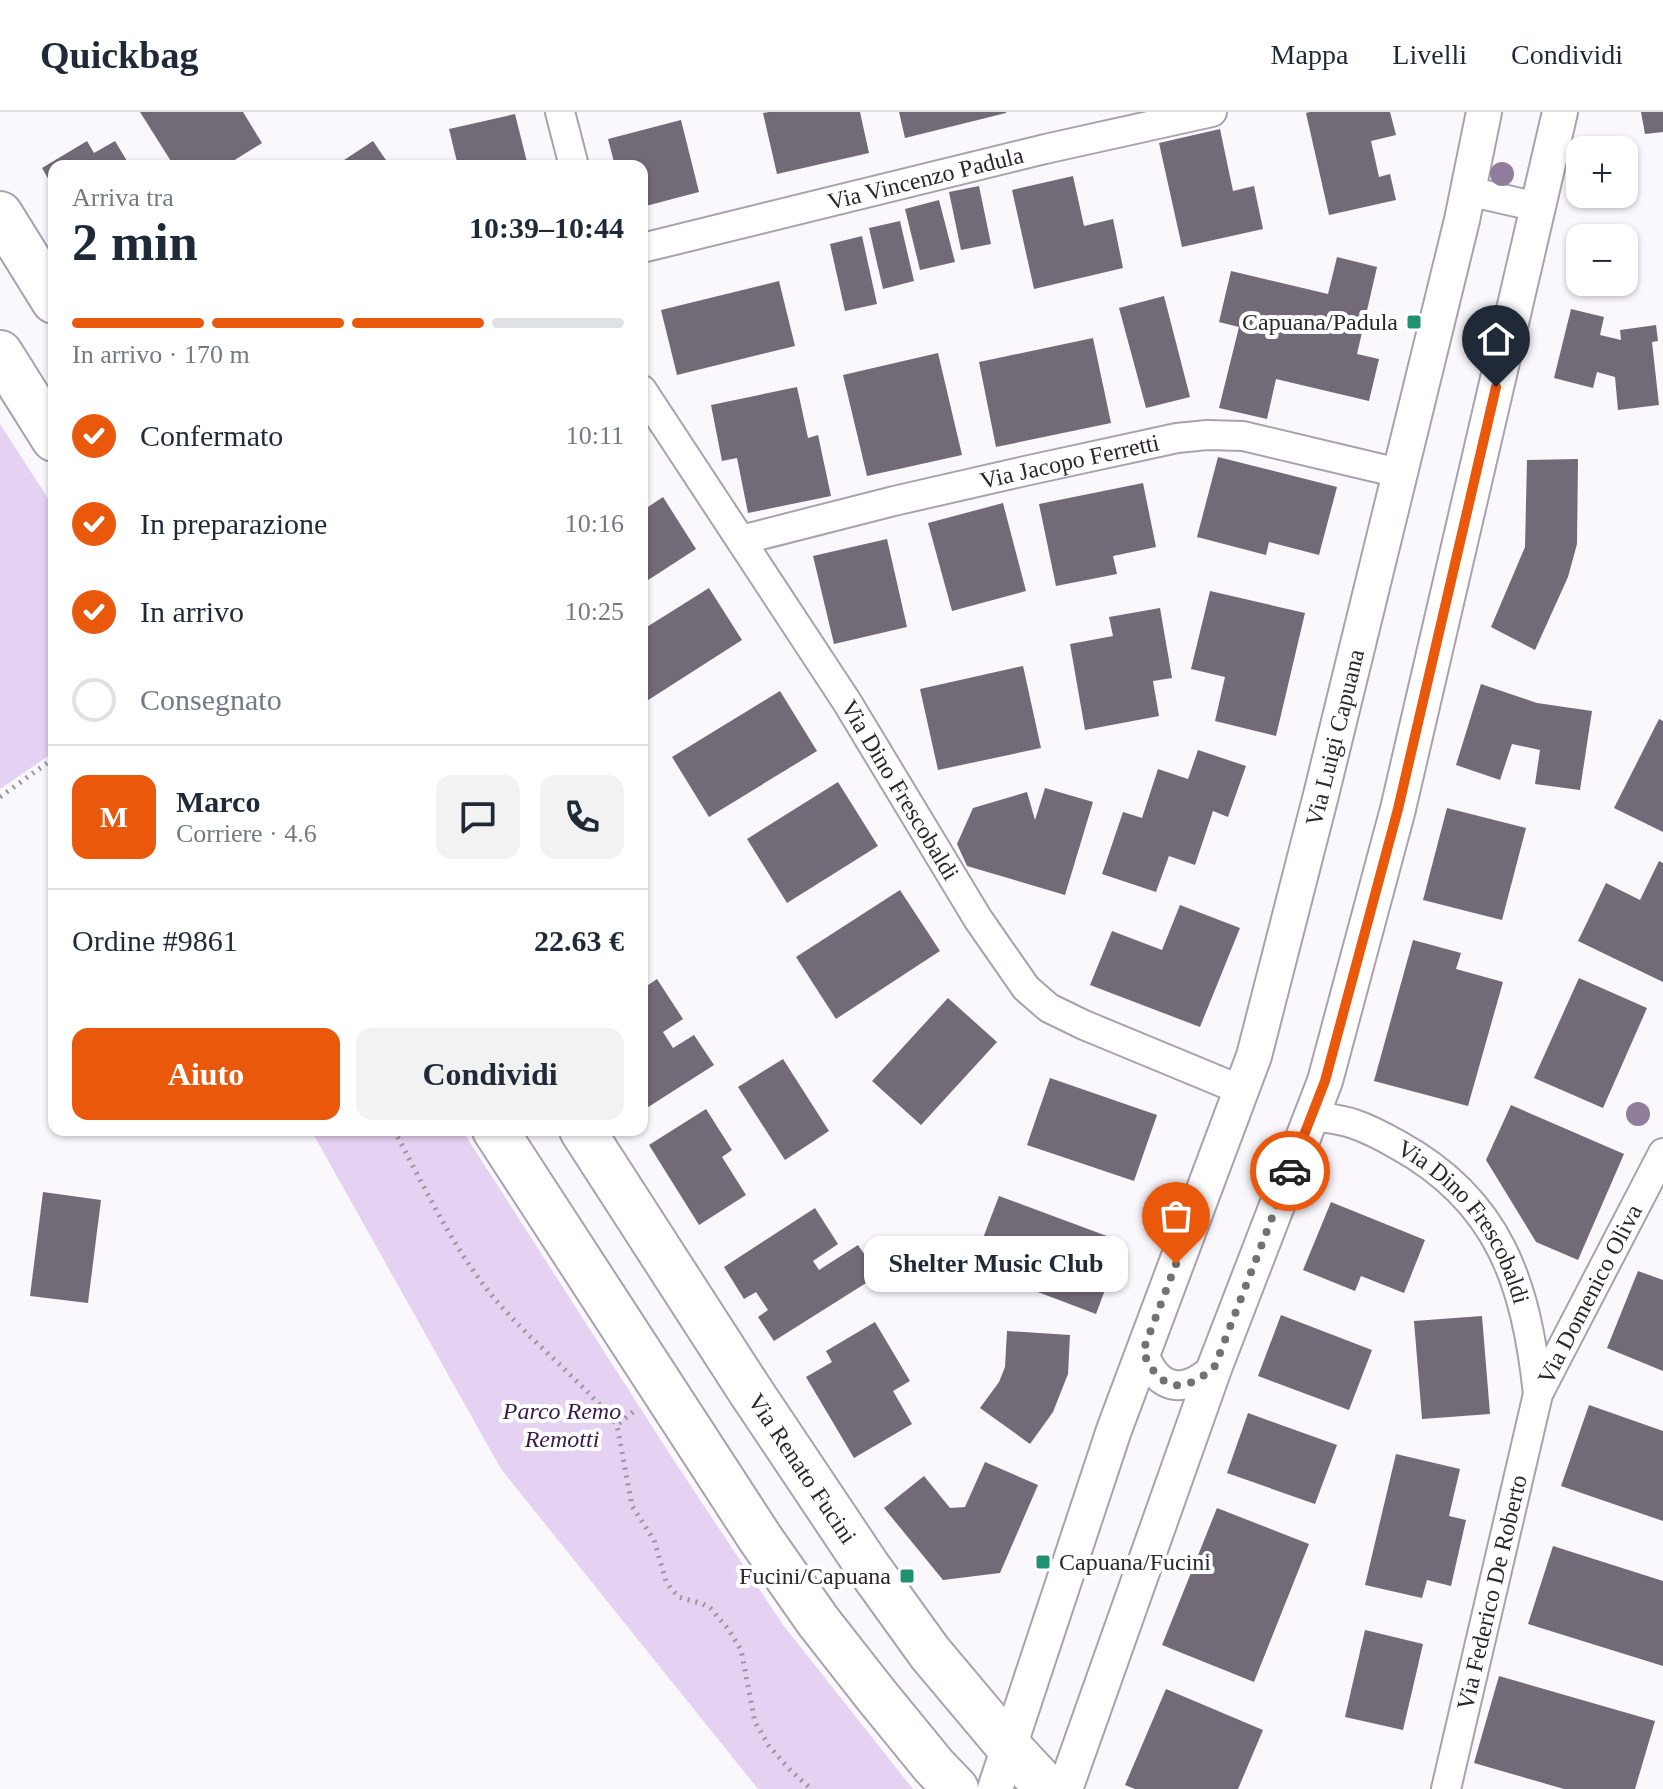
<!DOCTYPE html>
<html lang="it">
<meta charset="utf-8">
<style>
body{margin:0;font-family:"Times New Roman",serif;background:#f2f2f3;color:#1f2937;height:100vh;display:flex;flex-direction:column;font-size:30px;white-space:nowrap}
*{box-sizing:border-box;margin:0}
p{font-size:26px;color:#747a83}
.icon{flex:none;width:44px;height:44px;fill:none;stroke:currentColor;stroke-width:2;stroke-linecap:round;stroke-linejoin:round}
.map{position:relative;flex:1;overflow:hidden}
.side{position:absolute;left:48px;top:48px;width:600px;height:976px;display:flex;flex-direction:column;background:#fff;border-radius:16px;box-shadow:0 2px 6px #0004}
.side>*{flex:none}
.tools{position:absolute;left:1566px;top:24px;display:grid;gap:16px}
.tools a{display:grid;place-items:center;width:72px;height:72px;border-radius:16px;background:#fff;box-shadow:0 2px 6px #0004;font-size:40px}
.pin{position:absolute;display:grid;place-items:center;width:68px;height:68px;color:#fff;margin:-82px -34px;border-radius:50% 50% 50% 0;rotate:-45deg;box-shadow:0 0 8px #0007}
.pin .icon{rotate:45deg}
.courier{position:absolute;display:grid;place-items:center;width:80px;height:80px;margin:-40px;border:6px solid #ea580c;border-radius:50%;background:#fff;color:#222;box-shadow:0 2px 10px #0007}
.bubble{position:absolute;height:56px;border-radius:16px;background:#fff;box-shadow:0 2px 6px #0004;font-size:26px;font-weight:600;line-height:56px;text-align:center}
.summary em{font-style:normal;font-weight:600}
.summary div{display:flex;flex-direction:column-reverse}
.summary{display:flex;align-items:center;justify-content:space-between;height:136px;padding:0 24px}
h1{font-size:52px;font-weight:600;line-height:60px}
.bar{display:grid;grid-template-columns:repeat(4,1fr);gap:12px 8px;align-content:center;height:96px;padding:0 24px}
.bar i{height:10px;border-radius:6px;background:#e0e1e3}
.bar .selected{background:#ea580c}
.bar p{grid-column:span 4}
.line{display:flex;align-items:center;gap:20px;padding:0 24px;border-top:2px solid #e0e1e3}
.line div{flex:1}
.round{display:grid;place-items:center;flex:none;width:84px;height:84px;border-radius:16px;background:#f2f2f3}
ol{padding:0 24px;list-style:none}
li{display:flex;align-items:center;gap:24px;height:88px}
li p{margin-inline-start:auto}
li .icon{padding:8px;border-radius:50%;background:#ea580c;color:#fff;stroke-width:4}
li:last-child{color:#747a83}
li i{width:44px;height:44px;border:4px solid #e0e1e3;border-radius:50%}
.cta{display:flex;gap:16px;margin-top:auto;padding:16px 24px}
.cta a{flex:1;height:92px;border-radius:16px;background:#ea580c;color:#fff;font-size:32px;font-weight:600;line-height:92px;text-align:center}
.cta a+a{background:#f2f2f3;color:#1f2937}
header{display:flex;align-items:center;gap:48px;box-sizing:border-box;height:112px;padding:0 40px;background:#fff;border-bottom:2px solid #e0e1e3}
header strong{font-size:38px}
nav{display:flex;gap:44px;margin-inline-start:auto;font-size:28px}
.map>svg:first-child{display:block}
.green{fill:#e5d1f1}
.building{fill:#736a78}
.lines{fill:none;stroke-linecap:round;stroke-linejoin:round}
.minor-casing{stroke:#aaa1af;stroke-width:32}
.tertiary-casing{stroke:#aaa1af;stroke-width:38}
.primary-casing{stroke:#aaa1af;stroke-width:48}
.path{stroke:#9a969c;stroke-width:5;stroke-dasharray:2 6;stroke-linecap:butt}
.minor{stroke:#fff;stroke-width:28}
.tertiary{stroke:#fff;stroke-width:34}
.primary{stroke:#fff;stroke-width:44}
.tree{fill:#907d9b}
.done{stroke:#737076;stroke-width:8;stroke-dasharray:0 14.4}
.route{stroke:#ea580c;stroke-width:10}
.poi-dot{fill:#209274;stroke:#fff;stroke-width:3}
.labels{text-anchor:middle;stroke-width:8;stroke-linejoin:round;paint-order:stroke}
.street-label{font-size:24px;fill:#2b272d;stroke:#fff}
.poi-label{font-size:24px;fill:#2b272d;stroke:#fff;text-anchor:end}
.park-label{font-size:24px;font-style:italic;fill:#3a1a4a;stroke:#fff}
</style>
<header>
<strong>Quickbag</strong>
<nav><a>Mappa</a><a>Livelli</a><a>Condividi</a></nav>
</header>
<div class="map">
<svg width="1663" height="1677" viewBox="0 0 1663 1677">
<rect width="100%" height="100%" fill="#faf7fd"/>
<g class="green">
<polygon points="0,312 54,396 54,640 0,677"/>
<polygon points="311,1018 462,1018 671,1344 783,1513 913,1677 758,1677 501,1357"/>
</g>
<g class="building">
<polygon points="140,0 243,0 262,31 225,54 174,54"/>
<polygon points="769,0 860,0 869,41 777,62 763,1"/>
<polygon points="899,0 1006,0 1006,1 905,26"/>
<polygon points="1310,0 1390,0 1396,23 1371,29 1379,65 1390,62 1396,88 1329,103 1306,1"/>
<polygon points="1641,0 1663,0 1663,20 1645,22"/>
<polygon points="515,2 528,54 458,54 449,17"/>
<polygon points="681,8 699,80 642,95 642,54 615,54 608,27"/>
<polygon points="1220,17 1233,79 1254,74 1263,117 1182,135 1159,31"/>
<polygon points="87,29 94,41 115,29 130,54 54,54 54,77 42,56"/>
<polygon points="373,29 390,54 335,54"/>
<polygon points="1073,64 1084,114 1113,107 1123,156 1034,177 1012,78"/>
<polygon points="979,74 991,132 961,138 949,80"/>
<polygon points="939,88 955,150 920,158 905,97"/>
<polygon points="900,109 914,169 883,177 869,116"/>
<polygon points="862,124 877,192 845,199 830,132"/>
<polygon points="1337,145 1377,155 1357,242 1379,247 1369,289 1276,267 1267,307 1219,296 1239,215 1219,210 1231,159 1328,182"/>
<polygon points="779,169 795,234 677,263 661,198"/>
<polygon points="1164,184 1190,285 1146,296 1119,196"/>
<polygon points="1571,197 1604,205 1600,223 1621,228 1620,218 1656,213 1658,229 1652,230 1659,293 1618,298 1615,265 1597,260 1593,276 1554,266"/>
<polygon points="1093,226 1111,311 996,335 979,250"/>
<polygon points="938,241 962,343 867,364 843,263"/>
<polygon points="797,275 808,326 818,323 831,384 748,401 737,346 722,349 711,293"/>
<polygon points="1218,345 1337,375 1319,443 1269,430 1266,443 1197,425"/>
<polygon points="1578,347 1577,432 1568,465 1535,538 1491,515 1525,435 1527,348"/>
<polygon points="1143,371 1156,435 1113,444 1117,462 1056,474 1039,392"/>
<polygon points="663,385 696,437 642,472 642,399"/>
<polygon points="1003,391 1026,479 952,499 928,411"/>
<polygon points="887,427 907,515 834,532 813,444"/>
<polygon points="709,476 742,528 642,592 642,518"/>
<polygon points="1210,479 1305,501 1276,624 1215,609 1225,565 1191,557"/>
<polygon points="1160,496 1172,566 1153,569 1159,604 1085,618 1070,532 1113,524 1109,505"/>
<polygon points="1023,554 1041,636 938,658 920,577"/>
<polygon points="1481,572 1537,591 1592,599 1580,678 1535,672 1540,638 1512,632 1500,668 1456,653"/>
<polygon points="780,579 817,639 709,705 672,645"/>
<polygon points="1659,607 1663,609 1663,720 1614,696"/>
<polygon points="1198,638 1246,654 1228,705 1213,699 1195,753 1169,744 1156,780 1102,762 1123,700 1142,706 1158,657 1188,667"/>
<polygon points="838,670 878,734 787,791 747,727"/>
<polygon points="1045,676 1093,690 1065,783 967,754 957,732 973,696 1027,680 1035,708"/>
<polygon points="1447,696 1526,716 1502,808 1423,788"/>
<polygon points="1659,749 1663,751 1663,870 1578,829 1606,771 1640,788"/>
<polygon points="900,778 940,839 836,907 796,845"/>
<polygon points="1180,793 1240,816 1200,915 1090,873 1112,819 1162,838"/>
<polygon points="1413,828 1461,841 1456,857 1503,870 1468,994 1374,969"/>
<polygon points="1579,866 1647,896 1603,996 1534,966"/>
<polygon points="657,867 683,907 663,920 673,936 694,923 714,953 642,999 642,877"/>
<polygon points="948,886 997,930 921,1013 872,969"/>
<polygon points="783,947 829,1019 785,1048 738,975"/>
<polygon points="1050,966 1157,1003 1134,1069 1027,1033"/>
<polygon points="1511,993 1624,1042 1578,1148 1536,1130 1486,1048"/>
<polygon points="706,997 732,1038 722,1045 746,1083 699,1113 649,1033"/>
<polygon points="43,1080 101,1088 88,1191 30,1184"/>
<polygon points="999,1084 1123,1130 1096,1202 972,1155"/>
<polygon points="1331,1090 1425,1128 1404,1181 1361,1164 1355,1179 1303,1158"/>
<polygon points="815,1096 838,1132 813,1149 819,1158 858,1133 867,1146 871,1144 882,1161 774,1229 758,1205 768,1198 756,1180 744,1187 724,1155"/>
<polygon points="1638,1159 1663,1168 1663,1259 1607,1236"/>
<polygon points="1281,1203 1372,1238 1349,1298 1258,1264"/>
<polygon points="1482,1204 1490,1302 1422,1307 1414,1209"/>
<polygon points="875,1210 910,1269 893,1279 912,1312 854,1346 806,1265 832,1250 826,1239"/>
<polygon points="1007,1219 1070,1223 1068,1262 1053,1300 1030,1332 980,1296 999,1270 1005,1255"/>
<polygon points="1589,1293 1663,1319 1663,1409 1561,1374"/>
<polygon points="1248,1301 1337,1333 1315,1392 1227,1361"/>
<polygon points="1396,1342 1460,1357 1449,1404 1466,1408 1451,1474 1427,1468 1422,1486 1365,1473"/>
<polygon points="985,1350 1038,1373 1000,1461 943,1468 884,1396 924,1364 950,1396 965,1395"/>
<polygon points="1217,1396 1309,1432 1254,1570 1162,1533"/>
<polygon points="1553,1434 1663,1469 1663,1554 1528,1512"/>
<polygon points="1365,1518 1423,1532 1403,1618 1345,1605"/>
<polygon points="1499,1564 1655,1609 1635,1677 1564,1677 1474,1651"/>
<polygon points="1166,1577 1263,1618 1238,1677 1135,1677 1125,1673"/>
</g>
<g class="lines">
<g class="minor-casing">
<g id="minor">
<polyline points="560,0 574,54"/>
<polyline points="1468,79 1537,95"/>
<path id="s1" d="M642 136 1045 37 1212 0"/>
<path id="s2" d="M642 278 847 590 978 807 1026 876 1049 896 1084 913 1241 978"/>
<path id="s3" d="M741 428 894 389 1025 359 1177 326 1207 323 1243 324 1399 361"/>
<path id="s4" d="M1312 1004C1325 1006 1341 1007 1354 1012 1369 1017 1384 1025 1398 1033 1500 1089 1526 1172 1538 1282"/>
<path d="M1143 1239C1158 1280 1185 1283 1215 1254"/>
<path id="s5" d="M1446 1677 1538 1282 1663 1041"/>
</g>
</g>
<g class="tertiary-casing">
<g id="tertiary">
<path id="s6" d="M995 1677 1114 1318 1254 944 1321 683 1462 108 1484 0"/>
<polyline points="1065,1677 1215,1254 1325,969 1398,697 1560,0"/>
</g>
</g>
<g class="primary-casing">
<g id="primary">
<polyline points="0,102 54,189"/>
<polyline points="0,241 54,327"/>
<polyline points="495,1018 760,1426 818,1509 876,1583 934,1654 956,1677"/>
<path id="s7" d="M582 1018 749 1277 868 1455 930 1541 1009 1635 1048 1677"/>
</g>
</g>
<g class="path">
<polyline points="0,685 54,646"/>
<path d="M394 1018C424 1074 453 1137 494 1186 532 1231 580 1267 617 1313"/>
<polyline points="633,1300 617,1313 632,1394 654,1428 666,1469 671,1477 679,1485 703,1492 711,1497 729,1518 741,1538 755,1610 769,1634 789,1657 811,1677"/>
</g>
<use href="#minor" class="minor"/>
<use href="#tertiary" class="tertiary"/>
<use href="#primary" class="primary"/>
</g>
<g class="tree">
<circle cx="1502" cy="62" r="12"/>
<circle cx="1638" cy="1002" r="12"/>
</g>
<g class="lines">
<path class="done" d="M1176 1152 1143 1239C1159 1280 1185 1283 1215 1254L1290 1059"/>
<polyline class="route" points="1290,1059 1325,969 1398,697 1496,275"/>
</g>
<g class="poi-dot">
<rect x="1406" y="202" width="16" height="16" rx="4"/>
<rect x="1035" y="1442" width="16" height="16" rx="4"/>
<rect x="899" y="1456" width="16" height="16" rx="4"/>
</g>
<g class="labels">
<g class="street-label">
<text dy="8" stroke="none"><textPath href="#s1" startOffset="292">Via Vincenzo Padula</textPath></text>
<text dy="8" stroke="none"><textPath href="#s3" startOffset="338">Via Jacopo Ferretti</textPath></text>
<text dy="8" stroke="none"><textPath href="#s6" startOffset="1106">Via Luigi Capuana</textPath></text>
<text dy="8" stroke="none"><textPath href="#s2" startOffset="476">Via Dino Frescobaldi</textPath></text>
<text dy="8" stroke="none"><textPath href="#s4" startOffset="196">Via Dino Frescobaldi</textPath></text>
<text dy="8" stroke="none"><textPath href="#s5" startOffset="518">Via Domenico Oliva</textPath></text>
<text dy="8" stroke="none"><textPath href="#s7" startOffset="404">Via Renato Fucini</textPath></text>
<text dy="8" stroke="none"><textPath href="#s5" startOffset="202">Via Federico De Roberto</textPath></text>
</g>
<g class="poi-label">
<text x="1398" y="218">Capuana/Padula</text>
<text x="1059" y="1458" text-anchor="start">Capuana/Fucini</text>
<text x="891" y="1472">Fucini/Capuana</text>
</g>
<g class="park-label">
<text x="562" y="1307">Parco Remo<tspan x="562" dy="28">Remotti</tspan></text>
</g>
</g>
</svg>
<div class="tools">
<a>+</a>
<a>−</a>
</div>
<div class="pin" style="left:1176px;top:1152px;background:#ea580c"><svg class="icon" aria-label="bag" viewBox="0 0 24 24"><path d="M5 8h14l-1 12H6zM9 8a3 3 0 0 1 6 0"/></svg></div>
<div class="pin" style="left:1496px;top:275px;background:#1f2937"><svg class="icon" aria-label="home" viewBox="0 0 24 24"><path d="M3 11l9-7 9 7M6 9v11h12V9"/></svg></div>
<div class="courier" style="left:1290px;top:1059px"><svg class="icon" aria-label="car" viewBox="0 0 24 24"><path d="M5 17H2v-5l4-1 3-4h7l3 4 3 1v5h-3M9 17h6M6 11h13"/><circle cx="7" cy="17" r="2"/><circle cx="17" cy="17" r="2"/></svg></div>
<div class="bubble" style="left:864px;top:1124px;width:264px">Shelter Music Club</div>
<section class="side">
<div class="summary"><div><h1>2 min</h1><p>Arriva tra</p></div><em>10:39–10:44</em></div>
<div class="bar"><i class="selected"></i><i class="selected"></i><i class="selected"></i><i></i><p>In arrivo · 170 m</p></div>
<ol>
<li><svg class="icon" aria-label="check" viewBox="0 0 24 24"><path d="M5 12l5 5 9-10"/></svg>Confermato<p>10:11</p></li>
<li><svg class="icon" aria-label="check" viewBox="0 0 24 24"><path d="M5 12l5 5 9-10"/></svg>In preparazione<p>10:16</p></li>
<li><svg class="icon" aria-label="check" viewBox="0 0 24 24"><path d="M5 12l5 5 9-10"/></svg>In arrivo<p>10:25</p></li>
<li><i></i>Consegnato</li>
</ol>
<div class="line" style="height:144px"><b class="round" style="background:#ea580c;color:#fff">M</b><div><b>Marco</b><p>Corriere · 4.6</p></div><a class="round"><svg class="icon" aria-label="chat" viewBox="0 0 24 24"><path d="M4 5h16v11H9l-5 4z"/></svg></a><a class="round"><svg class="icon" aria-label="phone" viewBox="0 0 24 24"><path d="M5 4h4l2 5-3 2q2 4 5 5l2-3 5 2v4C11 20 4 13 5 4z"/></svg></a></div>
<div class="line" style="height:104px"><div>Ordine #9861</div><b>22.63 €</b></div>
<div class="cta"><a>Aiuto</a><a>Condividi</a></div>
</section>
</div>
